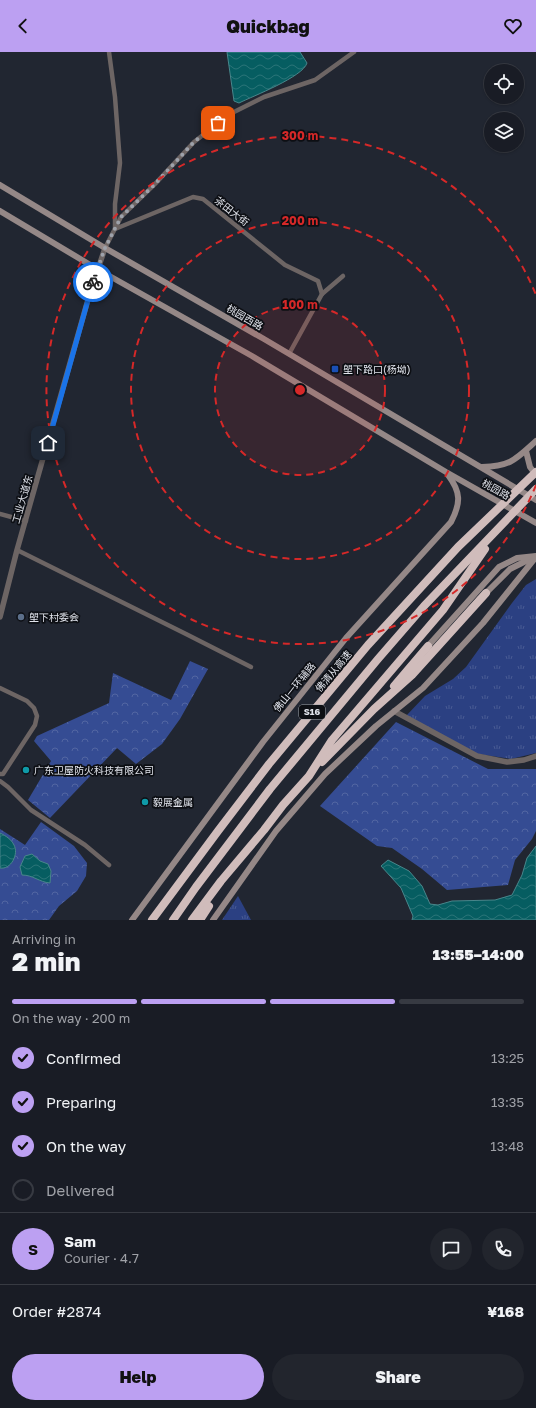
<!DOCTYPE html>
<meta charset="utf-8">
<style>
body{margin:0;font-family:"Golos Text","Noto Sans SC",sans-serif;background:#22252d;color:#f1f3f6;height:100vh;display:flex;flex-direction:column;font-size:15px;white-space:nowrap}
*{box-sizing:border-box;margin:0}
p{font-size:13px;color:#9fa1a7}
.icon{flex:none;width:22px;height:22px;fill:none;stroke:currentColor;stroke-width:2;stroke-linecap:round;stroke-linejoin:round}
.map{position:relative;height:868px;overflow:hidden}
.panel{display:flex;flex-direction:column;background:#191c25;flex:1}
.panel>*{flex:none}
.controls{position:absolute;left:484px;top:12px;display:grid;gap:8px}
.controls a{display:grid;place-items:center;width:40px;height:40px;border-radius:50%;background:#191c25;box-shadow:0 1px 3px #0004,0 0 0 1px #373a42;font-size:20px}
.pin{position:absolute;display:grid;place-items:center;width:34px;height:34px;color:#fff;margin:-17px;border-radius:8px;box-shadow:0 2px 6px #0006}
.courier{position:absolute;display:grid;place-items:center;width:40px;height:40px;margin:-20px;border:3px solid #1a73e8;border-radius:50%;background:#fff;color:#222;box-shadow:0 1px 5px #0007}
.overview em{font-style:normal;font-weight:800}
.overview div{display:flex;flex-direction:column-reverse}
.overview{display:flex;align-items:center;justify-content:space-between;height:68px;padding:0 12px}
h1{font-size:26px;font-weight:800;line-height:30px}
.bar{display:grid;grid-template-columns:repeat(4,1fr);gap:6px 4px;align-content:center;height:48px;padding:0 12px}
.bar i{height:5px;border-radius:3px;background:#373a42}
.bar .on{background:#bca0f2}
.bar p{grid-column:span 4}
.line{display:flex;align-items:center;gap:10px;padding:0 12px;border-top:1px solid #373a42}
.line div{flex:1}
.round{display:grid;place-items:center;flex:none;width:42px;height:42px;border-radius:21px;background:#22252d}
ol{padding:0 12px;list-style:none}
li{display:flex;align-items:center;gap:12px;height:44px}
li p{margin-inline-start:auto}
li .icon{padding:4px;border-radius:50%;background:#bca0f2;color:#111;stroke-width:4}
li:last-child{color:#9fa1a7}
li i{width:22px;height:22px;border:2px solid #373a42;border-radius:50%}
.primary-button{display:flex;gap:8px;margin-top:auto;padding:8px 12px}
.primary-button a{flex:1;height:46px;border-radius:24px;background:#bca0f2;color:#111;font-size:16px;font-weight:800;line-height:46px;text-align:center}
.primary-button a+a{background:#22252d;color:#f1f3f6}
header{display:flex;justify-content:space-between;align-items:center;height:52px;padding:0 12px;background:#bca0f2;color:#111;font-size:18px;font-weight:800}
.map>svg:first-child{display:block}
.grass{fill:url(#grass-tufts)}
.forest{fill:url(#forest-crowns)}
.water{fill:url(#water-waves);stroke:#48868b}
.lines{fill:none;stroke-linecap:round;stroke-linejoin:round}
.minor{stroke:#6d6564;stroke-width:4.5}
.tertiary{stroke:#6d6564;stroke-width:5.5}
.secondary{stroke:#958887;stroke-width:6}
.motorway{stroke:#d0bcbb;stroke-width:8}
.done{stroke:#9ea2ab;stroke-width:4;stroke-dasharray:0 7.2}
.route{stroke:#1a73e8;stroke-width:5}
.ring{fill:none;stroke:#d62828;stroke-width:2;stroke-dasharray:7 5}
.transit-dot{fill:#1a4fb4;stroke:#0d0f14;stroke-width:1.5}
.service-dot{fill:#5c6f8a;stroke:#0d0f14;stroke-width:1.5}
.culture-dot{fill:#0f9aa8;stroke:#0d0f14;stroke-width:1.5}
.labels{text-anchor:middle;stroke-width:3.5;stroke-linejoin:round;paint-order:stroke}
.shield{fill:#0d0f14;stroke:#a1a4ab;stroke-width:1}
.shield-label{font-size:9px;font-weight:bold;fill:#e1e4ec}
.street-label{font-size:10px;fill:#e1e4ec;stroke:#0d0f14}
.poi-label{font-size:10px;fill:#e1e4ec;stroke:#0d0f14;text-anchor:start}
.centre{fill:#d62828;stroke:#0d0f14;stroke-width:2}
.ring-label{font-size:12px;text-anchor:middle;font-weight:bold;fill:#d62828;stroke:#0d0f14;stroke-width:3.5;stroke-linejoin:round;paint-order:stroke}
</style>
<header><svg class="icon" aria-label="back" viewBox="0 0 24 24"><path d="M15 5l-7 7 7 7"/></svg>Quickbag<svg class="icon" aria-label="heart" viewBox="0 0 24 24"><path d="M12 20l-8-8c-3-5 5-10 8-4 3-6 11-1 8 4z"/></svg></header>
<div class="map">
<svg width="536" height="868" viewBox="0 0 536 868">
<defs>
<pattern id="grass-tufts" width="24" height="20" patternUnits="userSpaceOnUse"><rect width="24" height="20" fill="#2b4082"/><path d="M3 7l-1-3M5 7V3M7 7l1-3M15 17l-1-3M17 17v-4M19 17l1-3" fill="none" stroke="#495b94"/></pattern>
<pattern id="forest-crowns" width="20" height="18" patternUnits="userSpaceOnUse"><rect width="20" height="18" fill="#354c93"/><path d="M2 6a3 3 0 1 1 6 0M12 15a3 3 0 1 1 6 0" fill="none" stroke="#5266a2"/></pattern>
<pattern id="water-waves" width="16" height="10" patternUnits="userSpaceOnUse"><rect width="16" height="10" fill="#065d61"/><path d="M0 5q4-4 8 0t8 0" fill="none" stroke="#2a7478"/></pattern>
</defs>
<rect width="100%" height="100%" fill="#212631"/>
<g class="grass">
<polygon points="536,527 536,701 511,707 478,702 406,664 425,644 453,627 466,615 512,551 526,533"/>
<polygon points="238,844 251,868 222,868"/>
</g>
<g class="forest">
<polygon points="190,609 208,617 180,667 162,692 136,712 117,696 50,766 28,748 51,709 34,689 37,684 109,651 113,621 171,648"/>
<polygon points="396,670 488,717 536,717 536,779 532,787 515,808 508,833 447,838 422,817 392,796 377,794 320,754"/>
<polygon points="41,770 74,794 87,811 86,824 77,839 59,854 49,868 0,868 0,777 25,793"/>
</g>
<g class="water">
<path d="M227 0H300L307 11C303 25 253 44 239 51L234 49Z"/>
<path d="M0 781C6 784 11 787 14 793 19 802 11 818 0 816Z"/>
<polygon points="536,794 536,868 412,868 413,864 401,836 381,814 388,808 409,819 422,834 430,852 438,853 452,849 495,848 512,843 522,823 527,806"/>
<path d="M32 802 40 809 48 812 51 819 50 831C39 830 33 823 22 823L20 815 25 804Z"/>
</g>
<g class="lines">
<g class="minor">
<polyline points="109,0 115,45 120,111 115,152 115,177 193,145 203,147 285,213 318,229 322,242"/>
<polyline points="105,196 121,165 155,132 194,90 230,62 264,45 315,28 354,0"/>
<polyline points="289,302 322,242 343,224"/>
<polyline points="0,462 26,469"/>
<polyline points="17,498 186,582 251,615"/>
<polyline points="0,636 27,649 34,656 37,664 35,673 3,722 0,722"/>
<polyline points="0,729 8,735 31,758 85,793 109,813"/>
</g>
<g class="tertiary">
<polyline points="0,565 17,498 89,244 105,196"/>
<polyline points="394,659 477,704 507,710 524,708 536,704"/>
</g>
<g class="secondary">
<polyline points="0,133 105,196 264,287 536,448"/>
<polyline points="0,159 97,217 252,304 446,420 536,471"/>
<polyline points="526,399 530,415 536,423"/>
<path d="M482 415C511 414 515 408 536 389"/>
<polyline points="486,541 510,517 534,505"/>
<polyline points="428,594 499,515 517,506 536,504"/>
<path d="M132 868 263 690 346 586 451 470C461 451 461 440 448 423"/>
<polyline points="213,868 276,779 325,722 376,674 423,636 483,571 536,505"/>
</g>
<g class="motorway">
<polyline points="394,634 428,594"/>
<polyline points="322,710 374,657 412,623 486,541"/>
<polyline points="152,868 218,779 269,712 368,593 458,495 536,420"/>
<polyline points="173,868 196,835 270,737 378,607 424,554 536,437"/>
<polyline points="192,868 221,829 264,778 283,753 309,724 332,688 443,558 485,497"/>
<polyline points="200,868 209,854"/>
</g>
</g>
<g class="lines">
<polyline class="done" points="93,230 105,196 121,165 155,132 194,90 218,71"/>
<polyline class="route" points="48,391 93,230"/>
</g>
<circle cx="300" cy="338" r="85" fill="#d62828" fill-opacity=".12"/>
<g class="ring">
<circle cx="300" cy="338" r="85"/>
<circle cx="300" cy="338" r="169"/>
<path d="M536 433A254 254 0 1 1 536 243"/>
</g>
<rect class="transit-dot" x="331" y="313" width="8" height="8" rx="2"/>
<circle class="service-dot" cx="21" cy="565" r="4"/>
<g class="culture-dot">
<circle cx="26" cy="718" r="4"/>
<circle cx="145" cy="750" r="4"/>
</g>
<g class="labels">
<rect class="shield" x="299" y="653" width="26" height="14" rx="3"/>
<g class="shield-label">
<text x="312" y="663">S16</text>
</g>
<g class="street-label">
<text transform="translate(232 159) rotate(38)" y="4">茶田大街</text>
<text transform="translate(245 265) rotate(30)" y="4">桃园西路</text>
<text transform="translate(496 437) rotate(29)" y="4">桃园路</text>
<text transform="translate(22 447) rotate(-74)" y="4">工业大道东</text>
<text transform="translate(333 619) rotate(-50)" y="4">佛清从高速</text>
<text transform="translate(294 635) rotate(-51)" y="4">佛山一环辅路</text>
</g>
<g class="poi-label">
<text x="343" y="321">塱下路口(杨坳)</text>
<text x="29" y="569">塱下村委会</text>
<text x="34" y="722">广东卫屋防火科技有限公司</text>
<text x="153" y="754">毅展金属</text>
</g>
</g>
<circle cx="300" cy="338" r="6" class="centre"/>
<g class="ring-label">
<text x="300" y="88">300 m</text>
<text x="300" y="173">200 m</text>
<text x="300" y="257">100 m</text>
</g>
</svg>
<div class="controls">
<a><svg class="icon" aria-label="locate" viewBox="0 0 24 24"><circle cx="12" cy="12" r="6"/><path d="M12 2v4M12 18v4M2 12h4M18 12h4"/></svg></a>
<a><svg class="icon" aria-label="layers" viewBox="0 0 24 24"><path d="M12 4l9 5-9 5-9-5zM3 14l9 5 9-5"/></svg></a>
</div>
<div class="pin" style="left:218px;top:71px;background:#ea580c"><svg class="icon" aria-label="bag" viewBox="0 0 24 24"><path d="M5 8h14l-1 12H6zM9 8a3 3 0 0 1 6 0"/></svg></div>
<div class="pin" style="left:48px;top:391px;background:#1f2937"><svg class="icon" aria-label="home" viewBox="0 0 24 24"><path d="M3 11l9-7 9 7M6 9v11h12V9"/></svg></div>
<div class="courier" style="left:93px;top:230px"><svg class="icon" aria-label="bike" viewBox="0 0 24 24"><circle cx="6" cy="16" r="4"/><circle cx="18" cy="16" r="4"/><path d="M6 16l4-8h5l3 8M10 8l3 8H6M13 5h3"/></svg></div>
</div>
<section class="panel">
<div class="overview"><div><h1>2 min</h1><p>Arriving in</p></div><em>13:55–14:00</em></div>
<div class="bar"><i class="on"></i><i class="on"></i><i class="on"></i><i></i><p>On the way · 200 m</p></div>
<ol>
<li><svg class="icon" aria-label="check" viewBox="0 0 24 24"><path d="M5 12l5 5 9-10"/></svg>Confirmed<p>13:25</p></li>
<li><svg class="icon" aria-label="check" viewBox="0 0 24 24"><path d="M5 12l5 5 9-10"/></svg>Preparing<p>13:35</p></li>
<li><svg class="icon" aria-label="check" viewBox="0 0 24 24"><path d="M5 12l5 5 9-10"/></svg>On the way<p>13:48</p></li>
<li><i></i>Delivered</li>
</ol>
<div class="line" style="height:72px"><b class="round" style="background:#bca0f2;color:#111">S</b><div><b>Sam</b><p>Courier · 4.7</p></div><a class="round"><svg class="icon" aria-label="chat" viewBox="0 0 24 24"><path d="M4 5h16v11H9l-5 4z"/></svg></a><a class="round"><svg class="icon" aria-label="phone" viewBox="0 0 24 24"><path d="M5 4h4l2 5-3 2q2 4 5 5l2-3 5 2v4C11 20 4 13 5 4z"/></svg></a></div>
<div class="line" style="height:52px"><div>Order #2874</div><b>¥168</b></div>
<div class="primary-button"><a>Help</a><a>Share</a></div>
</section>
